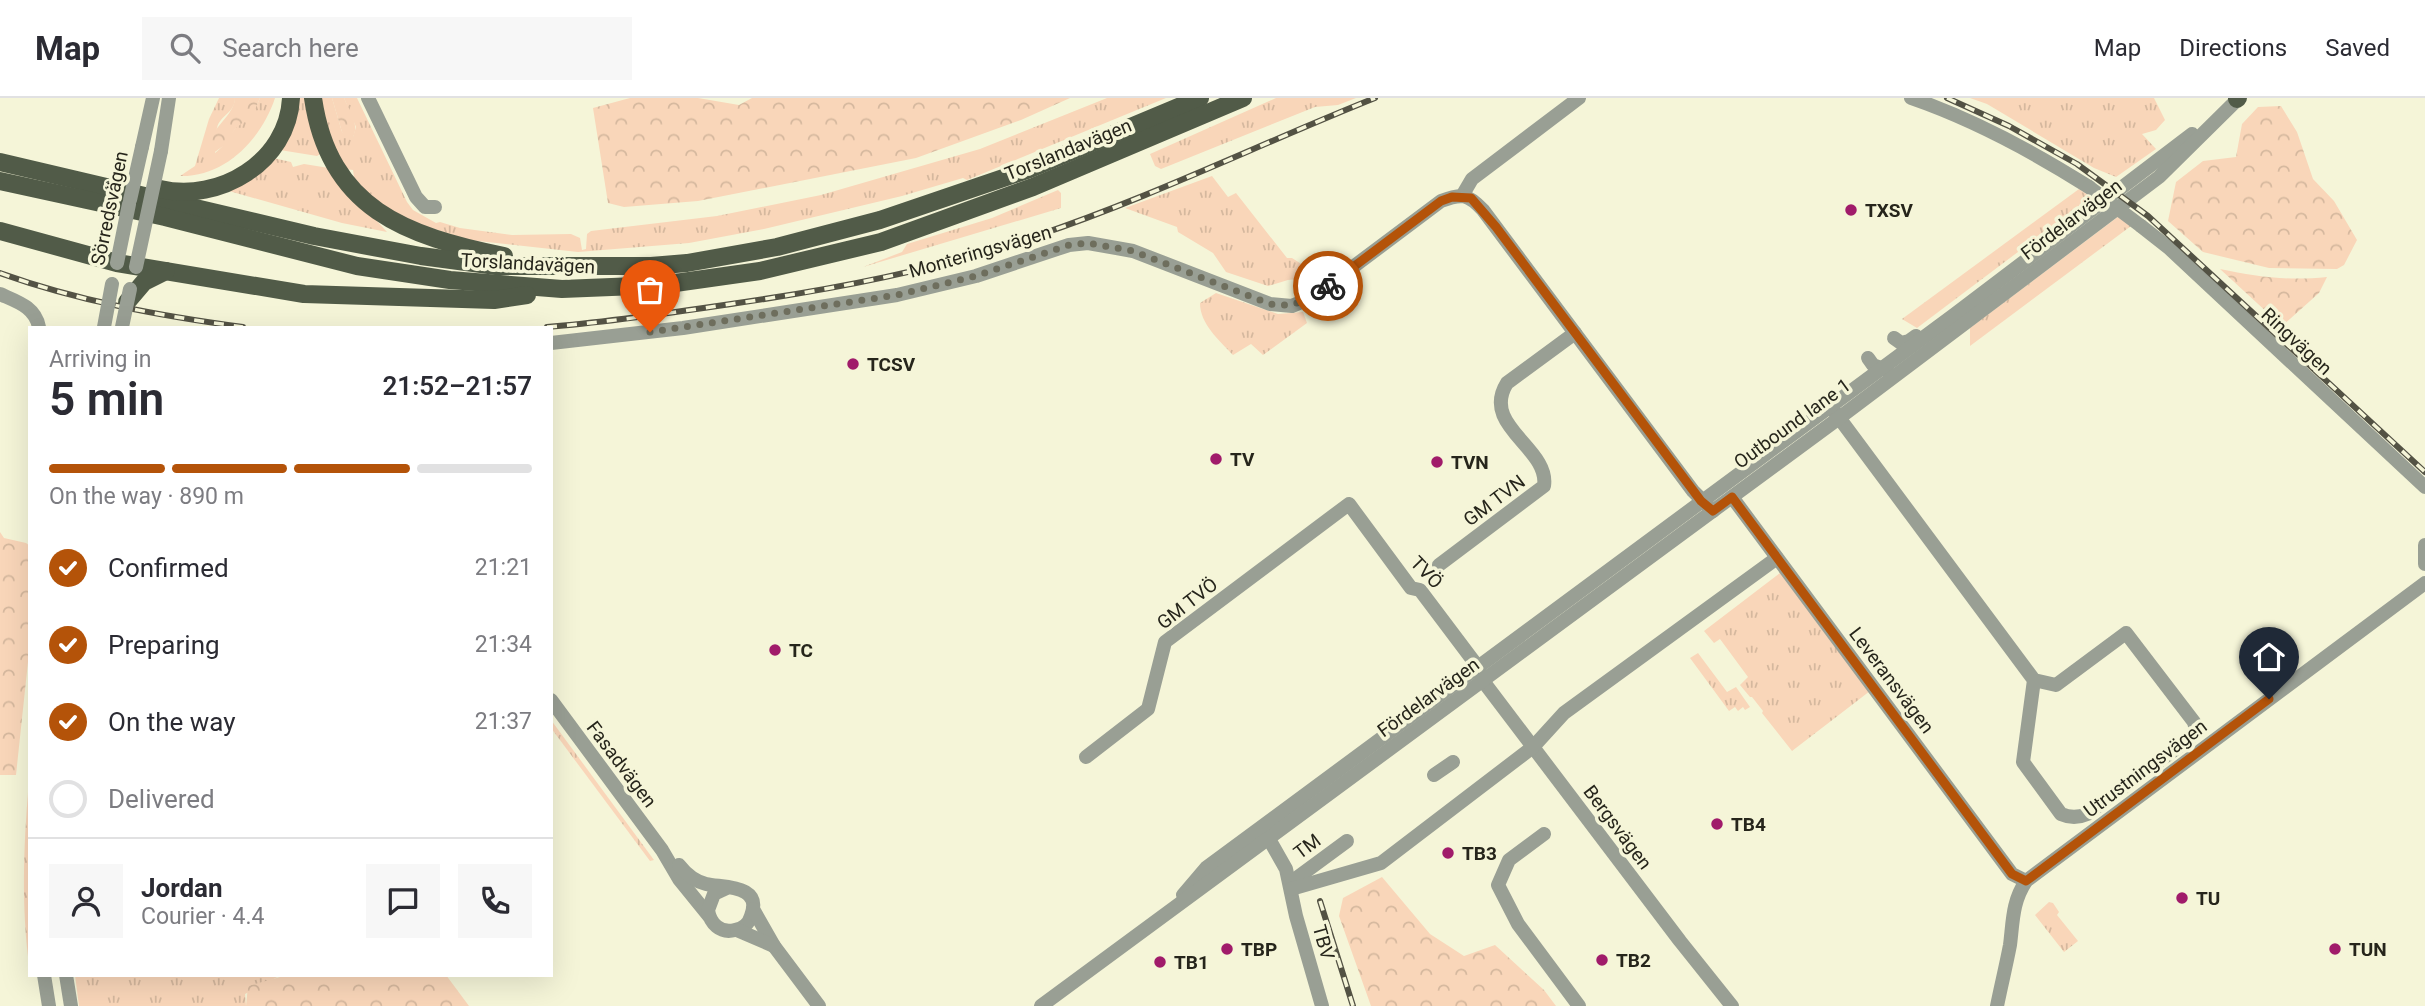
<!DOCTYPE html>
<meta charset="utf-8">
<style>
body{margin:0;font-family:Roboto,sans-serif;background:#f7f7f7;color:#2b2b33;height:100vh;display:flex;flex-direction:column;font-size:26px;white-space:nowrap}
*{box-sizing:border-box;margin:0}
p{font-size:23px;color:#7c7c81}
.icon{flex:none;width:38px;height:38px;fill:none;stroke:currentColor;stroke-width:2;stroke-linecap:round;stroke-linejoin:round}
.map{position:relative;flex:1;overflow:hidden}
.drawer{position:absolute;left:28px;top:228px;width:525px;height:651px;display:flex;flex-direction:column;background:#fff;border-radius:0px;box-shadow:0 7px 28px #0002}
.drawer>*{flex:none}
.pin{position:absolute;display:grid;place-items:center;width:60px;height:60px;color:#fff;margin:-72px -30px;border-radius:50% 50% 50% 0;rotate:-45deg;box-shadow:0 0 7px #0007}
.pin .icon{rotate:45deg}
.courier{position:absolute;display:grid;place-items:center;width:70px;height:70px;margin:-35px;border:5px solid #b45309;border-radius:50%;background:#fff;color:#222;box-shadow:0 2px 9px #0007}
.head em{font-style:normal;font-weight:600}
.head div{display:flex;flex-direction:column-reverse}
.head{display:flex;align-items:center;justify-content:space-between;height:119px;padding:0 21px}
h1{font-size:46px;font-weight:600;line-height:52px}
.bar{display:grid;grid-template-columns:repeat(4,1fr);gap:10px 7px;align-content:center;height:84px;padding:0 21px}
.bar i{height:9px;border-radius:5px;background:#e1e1e2}
.bar .selected{background:#b45309}
.bar p{grid-column:span 4}
.line{display:flex;align-items:center;gap:18px;padding:0 21px;border-top:2px solid #e1e1e2}
.line div{flex:1}
.round{display:grid;place-items:center;flex:none;width:74px;height:74px;border-radius:0px;background:#f7f7f7}
ol{padding:0 21px;list-style:none}
li{display:flex;align-items:center;gap:21px;height:77px}
li p{margin-inline-start:auto}
li .icon{padding:7px;border-radius:50%;background:#b45309;color:#fff;stroke-width:4}
li:last-child{color:#7c7c81}
li i{width:38px;height:38px;border:4px solid #e1e1e2;border-radius:50%}
header{display:flex;align-items:center;gap:42px;box-sizing:border-box;height:98px;padding:0 35px;background:#fff;border-bottom:2px solid #e1e1e2}
header strong{font-size:33px}
nav{display:flex;gap:38px;margin-inline-start:auto;font-size:24px}
.search{width:490px;height:63px;background:#f7f7f7;display:flex;align-items:center;gap:18px;box-sizing:border-box;padding:0 24px;border-radius:0px;color:#7c7c81;font-size:26px}
.map>svg:first-child{display:block}
.grass{fill:url(#grass-tufts)}
.forest{fill:url(#forest-crowns)}
.lines{fill:none;stroke-linecap:round;stroke-linejoin:round}
.minor{stroke:#999f94;stroke-width:14}
.major{stroke:#515b48;stroke-width:18}
.rail-casing{stroke:#535244;stroke-width:6}
.rail{stroke:#f5f5d8;stroke-width:3.5;stroke-dasharray:10;stroke-linecap:butt}
.minor-bridge{stroke:#999f94;stroke-width:14}
.done{stroke:#6e6e5d;stroke-width:7;stroke-dasharray:0 12.6}
.route{stroke:#b45309;stroke-width:9}
.poi-dot{fill:#a01b6a;stroke:#f5f5d8;stroke-width:2.5}
.labels{text-anchor:middle;stroke-width:7;stroke-linejoin:round;paint-order:stroke}
.street-label{font-size:19px;fill:#26251b;stroke:#f5f5d8}
.poi-label{font-size:19px;font-weight:bold;fill:#26251b;stroke:#f5f5d8;text-anchor:start}
</style>
<header>
<strong>Map</strong>
<div class="search"><svg class="icon" aria-label="search" viewBox="0 0 24 24"><circle cx="10" cy="10" r="6"/><path d="M15 15l6 6"/></svg>Search here</div>
<nav><a>Map</a><a>Directions</a><a>Saved</a></nav>
</header>
<div class="map">
<svg width="2425" height="908" viewBox="0 0 2425 908">
<defs>
<pattern id="grass-tufts" width="24" height="20" patternUnits="userSpaceOnUse" patternTransform="scale(1.75)"><rect width="24" height="20" fill="#f9d6b9"/><path d="M3 7l-1-3M5 7V3M7 7l1-3M15 17l-1-3M17 17v-4M19 17l1-3" fill="none" stroke="#d5b89e"/></pattern>
<pattern id="forest-crowns" width="20" height="18" patternUnits="userSpaceOnUse" patternTransform="scale(1.75)"><rect width="20" height="18" fill="#f9d6b9"/><path d="M2 6a3 3 0 1 1 6 0M12 15a3 3 0 1 1 6 0" fill="none" stroke="#d5b89e"/></pattern>
</defs>
<rect width="100%" height="100%" fill="#f5f5d8"/>
<g class="grass">
<path d="M219 0H235C235 15 220 17 217 30 215 38 215 47 215 55 226 46 226 43 234 32 244 17 252 20 260 0H275C262 40 226 79 180 78L195 68 209 21Z"/>
<polygon points="299,0 306,0 322,55 317,58 280,52"/>
<polygon points="320,0 332,0 342,34 353,39 356,29 344,0 357,0 407,104 413,112 436,125 440,124 460,130 512,137 571,136 580,140 582,152 586,151 587,136 591,133 717,118 821,97 980,51 1107,0 1166,0 967,82 963,80 902,98 764,131 689,145 578,154 469,142 400,120 368,96 354,79 353,72 345,71 331,48"/>
<polygon points="1276,0 1356,0 1338,7 1315,9 1161,71 1155,68 1150,56"/>
<polygon points="1970,0 2154,0 2165,22 2156,32 2142,36 2156,51 2116,79 2094,70 1987,6"/>
<polygon points="273,60 291,64 293,69 304,66 329,70 387,134 342,125 229,93"/>
<polygon points="1212,78 1228,99 1236,95 1287,160 1292,160 1306,169 1351,161 1349,163 1318,184 1306,180 1288,182 1268,188 1226,174 1213,155 1178,134 1177,129 1125,110"/>
<polygon points="2079,91 2091,99 1917,230 1902,221"/>
<polygon points="1058,92 1061,95 1061,110 863,169 902,154 907,146 992,120"/>
<polygon points="2119,118 2131,128 1970,248 1970,230"/>
<path d="M1216 195 1278 216 1303 214 1307 225 1263 257 1251 246 1233 257C1219 242 1200 226 1200 205Z"/>
<polygon points="1780,475 1870,593 1792,653 1762,615 1763,613 1752,599 1750,599 1740,587 1748,579 1720,541 1714,545 1704,533"/>
<polygon points="1698,555 1727,594 1736,589 1750,609 1745,612 1743,609 1738,613 1735,609 1729,613 1690,560"/>
<polygon points="551,622 654,762 650,763 551,630"/>
<path d="M30 671V874C20 806 24 738 30 671Z"/>
<polygon points="2049,804 2053,805 2059,814 2057,817 2078,843 2064,854 2035,817"/>
<polygon points="75,877 281,877 245,896 246,908 79,908"/>
</g>
<g class="forest">
<path d="M235 0H260L253 16 235 31 226 46 212 56C203 32 234 21 235 0Z"/>
<path d="M332 0H344C349 12 360 27 353 39H347L342 34Z"/>
<polygon points="630,0 698,0 739,7 752,0 1070,0 1021,22 916,60 698,103 624,109 608,105 593,10"/>
<polygon points="2281,8 2297,34 2313,81 2334,103 2357,142 2344,167 2337,171 2269,170 2203,154 2168,123 2176,84 2203,63 2236,59 2242,26 2258,9"/>
<path d="M2220 171C2257 179 2289 183 2327 179L2319 195 2282 228Z"/>
<polygon points="0,434 4,440 26,445 30,448 30,545 16,677 0,677"/>
<polygon points="1382,779 1430,836 1464,858 1495,847 1544,892 1556,908 1371,908 1339,818 1343,800"/>
<polygon points="281,877 446,877 469,908 246,908 248,888 280,879"/>
</g>
<g class="lines">
<g class="minor">
<polyline points="368,0 416,99 425,109 435,109"/>
<path d="M1911 0C1975 22 2032 53 2089 89"/>
<polyline points="142,49 153,0"/>
<polyline points="161,53 169,0"/>
<polyline points="1462,98 1472,81 1579,0"/>
<polyline points="2141,128 2169,150 2425,389"/>
<path d="M0 196C18 204 35 209 39 229"/>
<polyline points="1894,240 1901,245 1909,243 1916,238"/>
<path d="M551 245 683 230 897 197 976 178 1069 147 1088 145 1133 153 1270 206 1292 208 1313 199 1441 103C1462 95 1468 96 1483 112L1693 393 1713 413"/>
<polyline points="1868,260 1873,267 1887,272"/>
<path d="M1834 313 2034 582 2056 587 2126 535 2194 624 2196 632 2189 641 2087 716C2078 720 2070 720 2061 716L2023 664 2034 582"/>
<polyline points="1732,399 2012,776 2026,783"/>
<polyline points="2425,447 2425,466"/>
<path d="M1439 467 1544 388C1550 350 1480 328 1507 285L1575 235"/>
<polyline points="551,602 662,752 679,781 709,818"/>
<polyline points="1086,659 1148,611 1165,544 1349,406 1411,490 1420,492 1478,569 1483,583 1680,843 1732,908"/>
<polyline points="1434,677 1453,664"/>
<polyline points="1265,734 1286,771 1296,818 1322,908"/>
<polyline points="1544,736 1509,762 1498,787 1518,826 1579,908"/>
<path d="M679 767C686 776 694 783 706 786 723 790 763 786 751 818 749 825 743 831 735 832 720 836 710 825 708 812L714 796 729 789"/>
<polyline points="1290,785 1347,743"/>
<polyline points="1291,791 1381,765 1533,649 1564,615 1777,460"/>
<polyline points="1183,797 1206,770 1954,217 2192,36"/>
<polyline points="753,811 774,848 819,908"/>
<polyline points="737,832 774,848"/>
<polyline points="44,877 49,908"/>
<polyline points="66,877 71,908"/>
<polyline points="1041,908 1839,320 2159,79 2239,0"/>
<path d="M1997 908C2001 888 2006 868 2010 847 2013 824 2012 804 2026 783L2425 485"/>
</g>
<g class="major">
<path d="M313 0C329 111 406 138 504 158"/>
<polyline points="2237,1 2238,0"/>
<polyline points="0,64 314,138 421,158 496,168 651,168 687,165 777,149 880,122 1030,71 1200,0"/>
<polyline points="0,83 165,119 357,168 450,182 562,191 661,187 760,173 881,144 1033,89 1243,0"/>
<path d="M160 91C219 105 288 64 291 0"/>
<polyline points="0,133 117,165 304,196 494,202 527,197"/>
<polyline points="127,204 144,184 166,173"/>
</g>
<g class="rail-casing">
<g id="rail">
<polyline points="1947,0 2009,28 2077,66 2148,118 2425,374"/>
<path d="M0 175C78 203 161 218 243 229"/>
<path d="M547 229C609 224 670 215 731 206 835 191 936 172 1036 138 1152 99 1262 45 1375 0"/>
<polyline points="1320,803 1353,908"/>
</g>
</g>
<use href="#rail" class="rail"/>
<g class="minor-bridge">
<polyline points="2089,89 2141,128"/>
<polyline points="130,102 142,49"/>
<polyline points="117,165 129,106"/>
<polyline points="136,169 161,53"/>
<polyline points="104,229 112,186"/>
<polyline points="122,229 130,191"/>
</g>
</g>
<g class="lines">
<path class="done" d="M650 234 897 197 976 178 1069 147 1088 145 1133 153 1270 206C1294 210 1310 202 1328 188"/>
<polyline class="route" points="1328,188 1441,103 1452,99 1471,100 1496,129 1701,403 1713,413 1732,399 2012,776 2026,783 2269,601"/>
</g>
<g class="poi-dot">
<circle cx="1851" cy="112" r="7"/>
<circle cx="853" cy="266" r="7"/>
<circle cx="1216" cy="361" r="7"/>
<circle cx="1437" cy="364" r="7"/>
<circle cx="775" cy="552" r="7"/>
<circle cx="1717" cy="726" r="7"/>
<circle cx="1448" cy="755" r="7"/>
<circle cx="2182" cy="800" r="7"/>
<circle cx="1227" cy="851" r="7"/>
<circle cx="2335" cy="851" r="7"/>
<circle cx="1602" cy="862" r="7"/>
<circle cx="1160" cy="864" r="7"/>
</g>
<g class="labels">
<g class="street-label">
<text transform="translate(1068 51) rotate(-22)" y="7">Torslandavägen</text>
<text transform="translate(109 110) rotate(-78)" y="7">Sörredsvägen</text>
<text transform="translate(2071 121) rotate(-37)" y="7">Fördelarvägen</text>
<text transform="translate(980 153) rotate(-16)" y="7">Monteringsvägen</text>
<text transform="translate(528 165) rotate(3)" y="7">Torslandavägen</text>
<text transform="translate(2297 243) rotate(43)" y="7">Ringvägen</text>
<text transform="translate(1792 325) rotate(-36)" y="7">Outbound lane 1</text>
<text transform="translate(1494 402) rotate(-37)" y="7">GM TVN</text>
<text transform="translate(1427 474) rotate(46)" y="7">TVÖ</text>
<text transform="translate(1187 505) rotate(-38)" y="7">GM TVÖ</text>
<text transform="translate(1892 582) rotate(53)" y="7">Leveransvägen</text>
<text transform="translate(1428 599) rotate(-36)" y="7">Fördelarvägen</text>
<text transform="translate(622 666) rotate(53)" y="7">Fasadvägen</text>
<text transform="translate(2145 670) rotate(-37)" y="7">Utrustningsvägen</text>
<text transform="translate(1618 729) rotate(53)" y="7">Bergsvägen</text>
<text transform="translate(1307 748) rotate(-37)" y="7">TM</text>
<text transform="translate(1324 844) rotate(74)" y="7">TBV</text>
</g>
<g class="poi-label">
<text x="1865" y="119">TXSV</text>
<text x="867" y="273">TCSV</text>
<text x="1230" y="368">TV</text>
<text x="1451" y="371">TVN</text>
<text x="789" y="559">TC</text>
<text x="1731" y="733">TB4</text>
<text x="1462" y="762">TB3</text>
<text x="2196" y="807">TU</text>
<text x="1241" y="858">TBP</text>
<text x="2349" y="858">TUN</text>
<text x="1616" y="869">TB2</text>
<text x="1174" y="871">TB1</text>
</g>
</g>
</svg>
<div class="pin" style="left:650px;top:234px;background:#ea580c"><svg class="icon" aria-label="bag" viewBox="0 0 24 24"><path d="M5 8h14l-1 12H6zM9 8a3 3 0 0 1 6 0"/></svg></div>
<div class="pin" style="left:2269px;top:601px;background:#1f2937"><svg class="icon" aria-label="home" viewBox="0 0 24 24"><path d="M3 11l9-7 9 7M6 9v11h12V9"/></svg></div>
<div class="courier" style="left:1328px;top:188px"><svg class="icon" aria-label="bike" viewBox="0 0 24 24"><circle cx="6" cy="16" r="4"/><circle cx="18" cy="16" r="4"/><path d="M6 16l4-8h5l3 8M10 8l3 8H6M13 5h3"/></svg></div>
<section class="drawer">
<div class="head"><div><h1>5 min</h1><p>Arriving in</p></div><em>21:52–21:57</em></div>
<div class="bar"><i class="selected"></i><i class="selected"></i><i class="selected"></i><i></i><p>On the way · 890 m</p></div>
<ol>
<li><svg class="icon" aria-label="check" viewBox="0 0 24 24"><path d="M5 12l5 5 9-10"/></svg>Confirmed<p>21:21</p></li>
<li><svg class="icon" aria-label="check" viewBox="0 0 24 24"><path d="M5 12l5 5 9-10"/></svg>Preparing<p>21:34</p></li>
<li><svg class="icon" aria-label="check" viewBox="0 0 24 24"><path d="M5 12l5 5 9-10"/></svg>On the way<p>21:37</p></li>
<li><i></i>Delivered</li>
</ol>
<div class="line" style="height:126px"><a class="round"><svg class="icon" aria-label="person" viewBox="0 0 24 24"><circle cx="12" cy="8" r="4"/><path d="M4 21q1-7 8-7t8 7"/></svg></a><div><b>Jordan</b><p>Courier · 4.4</p></div><a class="round"><svg class="icon" aria-label="chat" viewBox="0 0 24 24"><path d="M4 5h16v11H9l-5 4z"/></svg></a><a class="round"><svg class="icon" aria-label="phone" viewBox="0 0 24 24"><path d="M5 4h4l2 5-3 2q2 4 5 5l2-3 5 2v4C11 20 4 13 5 4z"/></svg></a></div>
</section>
</div>
